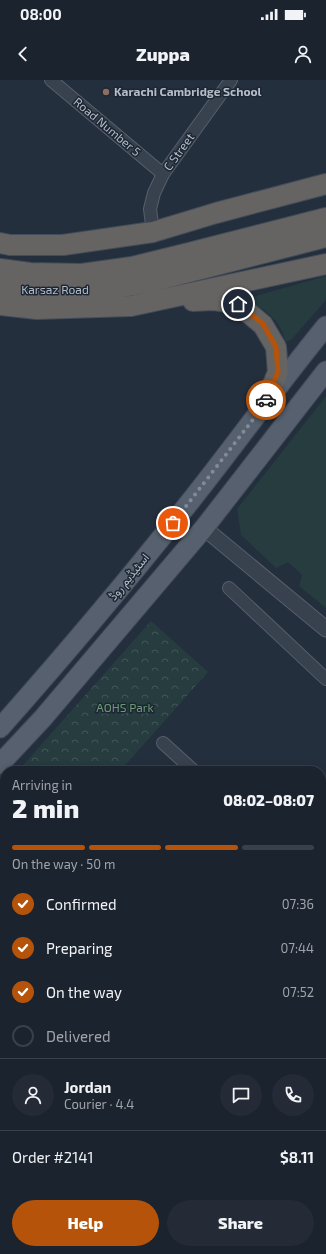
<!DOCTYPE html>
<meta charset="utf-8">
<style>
body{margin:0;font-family:"Exo 2",Vazirmatn,sans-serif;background:#242b36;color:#f1f3f6;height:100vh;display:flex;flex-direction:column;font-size:15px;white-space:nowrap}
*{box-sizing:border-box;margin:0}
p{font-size:13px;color:#a0a4aa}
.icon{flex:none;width:22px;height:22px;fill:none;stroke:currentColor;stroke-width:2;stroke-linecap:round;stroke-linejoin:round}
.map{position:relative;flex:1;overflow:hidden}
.side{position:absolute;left:0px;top:686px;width:326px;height:488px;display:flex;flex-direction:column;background:#1b232e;border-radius:16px 16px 0 0;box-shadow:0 2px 10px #0003,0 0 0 1px #39404a}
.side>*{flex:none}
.pin{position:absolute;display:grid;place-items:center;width:34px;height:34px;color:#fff;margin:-17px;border:2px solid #fff;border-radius:50%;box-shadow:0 1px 4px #0007}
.courier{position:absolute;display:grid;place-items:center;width:40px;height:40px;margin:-20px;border:3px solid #b45309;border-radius:50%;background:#fff;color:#222;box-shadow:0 1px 5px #0007}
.head em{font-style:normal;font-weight:800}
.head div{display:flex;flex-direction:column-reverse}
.head{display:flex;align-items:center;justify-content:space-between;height:68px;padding:0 12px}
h1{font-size:26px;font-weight:800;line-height:30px}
.bar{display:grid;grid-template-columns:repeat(4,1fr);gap:6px 4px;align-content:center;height:48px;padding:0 12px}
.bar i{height:5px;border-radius:3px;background:#39404a}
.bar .active{background:#b45309}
.bar p{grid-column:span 4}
.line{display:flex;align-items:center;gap:10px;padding:0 12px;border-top:1px solid #39404a}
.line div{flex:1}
.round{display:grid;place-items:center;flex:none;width:42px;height:42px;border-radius:21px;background:#242b36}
ol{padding:0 12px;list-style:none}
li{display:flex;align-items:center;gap:12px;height:44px}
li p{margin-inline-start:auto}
li .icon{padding:4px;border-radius:50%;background:#b45309;color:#fff;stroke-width:4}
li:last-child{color:#a0a4aa}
li i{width:22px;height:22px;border:2px solid #39404a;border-radius:50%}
.primary-button{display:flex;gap:8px;margin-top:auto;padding:8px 12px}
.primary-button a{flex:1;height:46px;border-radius:24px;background:#b45309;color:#fff;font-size:16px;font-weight:800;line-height:46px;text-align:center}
.primary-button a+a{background:#242b36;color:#f1f3f6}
.status{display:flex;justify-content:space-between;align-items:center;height:28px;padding:0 20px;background:#1b232e;direction:ltr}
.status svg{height:11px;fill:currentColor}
header{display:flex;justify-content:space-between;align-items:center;height:52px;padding:0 12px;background:#1b232e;font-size:18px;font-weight:800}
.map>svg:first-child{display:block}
.grass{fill:#263c3f}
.park{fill:url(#park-crowns)}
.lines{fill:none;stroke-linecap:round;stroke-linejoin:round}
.minor-casing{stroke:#565f6c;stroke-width:14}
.tertiary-casing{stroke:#565f6c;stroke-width:17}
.primary-casing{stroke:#414a57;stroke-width:21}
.trunk-casing{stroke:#434c59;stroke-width:22}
.minor{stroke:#38414e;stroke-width:12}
.tertiary{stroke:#38414e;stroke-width:15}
.primary{stroke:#56606e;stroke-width:19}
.trunk{stroke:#656462;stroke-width:20}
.done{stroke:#828b98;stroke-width:4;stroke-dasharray:0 7.2}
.route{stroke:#b45309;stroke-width:5}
.education-dot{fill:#8d6e63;stroke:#1d2633;stroke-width:1.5}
.labels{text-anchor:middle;stroke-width:3;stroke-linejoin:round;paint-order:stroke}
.poi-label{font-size:12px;font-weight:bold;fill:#b4bcc9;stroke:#1d2633;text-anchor:start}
.street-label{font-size:12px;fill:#b4bcc9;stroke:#1d2633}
.park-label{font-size:12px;fill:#6b9a76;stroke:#1d2633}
</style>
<div class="status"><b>08:00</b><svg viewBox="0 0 49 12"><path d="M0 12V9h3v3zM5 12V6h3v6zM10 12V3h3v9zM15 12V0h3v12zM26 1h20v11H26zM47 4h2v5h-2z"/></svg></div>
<header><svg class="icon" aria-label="back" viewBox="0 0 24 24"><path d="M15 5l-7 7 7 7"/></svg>Zuppa<svg class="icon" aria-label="person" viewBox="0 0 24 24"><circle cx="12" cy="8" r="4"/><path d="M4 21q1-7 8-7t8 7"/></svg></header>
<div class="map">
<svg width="326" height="1174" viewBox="0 0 326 1174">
<defs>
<pattern id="park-crowns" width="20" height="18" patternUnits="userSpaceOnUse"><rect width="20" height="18" fill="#263c3f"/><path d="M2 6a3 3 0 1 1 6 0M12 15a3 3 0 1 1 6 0" fill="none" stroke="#435659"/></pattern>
</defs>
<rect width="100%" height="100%" fill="#242f3e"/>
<g class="grass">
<path d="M326 196V220L291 260 285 262C282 240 263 228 245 219Z"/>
<polygon points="326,316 326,528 299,506 302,495 288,482 276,488 241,455 237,429"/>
</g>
<polygon class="park" points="151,541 208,592 120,691 18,691"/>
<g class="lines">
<g class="minor-casing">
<g id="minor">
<polyline points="51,0 163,94"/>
<polyline points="153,152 150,129 154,113 163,94 231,0"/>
<polyline points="229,508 326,599"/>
<polyline points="163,663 194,691"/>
<polyline points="0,727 5,731"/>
<polyline points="321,761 326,756"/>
<polyline points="321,799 326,794"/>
<polyline points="321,806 326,810"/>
<polyline points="0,943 5,948"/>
<polyline points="321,1024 326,1028"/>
<polyline points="0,1084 5,1079"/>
<polyline points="0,1155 5,1159"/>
<polyline points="16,1169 21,1174"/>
<polyline points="244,1169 249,1174"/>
<polyline points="323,1174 326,1171"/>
</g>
</g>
<g class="tertiary-casing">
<polyline id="tertiary" points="204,448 326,549"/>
</g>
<g class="primary-casing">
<g id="primary">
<path d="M0 648C62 578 123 506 181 433 231 371 276 307 326 246"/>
<polyline points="0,684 43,638 204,448 326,291"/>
</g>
</g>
<g class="trunk-casing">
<g id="trunk">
<polyline points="0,163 10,165 63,165 153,152 216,133 326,104"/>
<polyline points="0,189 30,193 82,194 132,187 189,173 326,138"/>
<polyline points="0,208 35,212 75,212 110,209 146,203 326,157"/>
<polyline points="193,221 213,220 238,224 263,245 276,267 278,292 265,324"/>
<polyline points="0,225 37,229 131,226 326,184"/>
</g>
</g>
<use href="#minor" class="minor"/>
<use href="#tertiary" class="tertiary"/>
<use href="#primary" class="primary"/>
<use href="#trunk" class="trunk"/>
</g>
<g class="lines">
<polyline class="done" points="173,443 265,324 266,320"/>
<polyline class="route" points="238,224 263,244 276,267 278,292 266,320"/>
</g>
<circle class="education-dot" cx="106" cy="12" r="4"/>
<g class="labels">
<g class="poi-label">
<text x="114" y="16">Karachi Cambridge School</text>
</g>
<g class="street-label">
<text transform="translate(107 47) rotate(40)" y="4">Road Number 5</text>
<text transform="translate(179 72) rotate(-54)" y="4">C Street</text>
<text x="55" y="214">Karsaz Road</text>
<text transform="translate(129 497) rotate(-51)" y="4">اسٹیڈیم روڈ</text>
</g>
<g class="park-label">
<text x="125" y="632">AOHS Park</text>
</g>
</g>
</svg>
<div class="pin" style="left:173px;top:443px;background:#ea580c"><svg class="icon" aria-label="bag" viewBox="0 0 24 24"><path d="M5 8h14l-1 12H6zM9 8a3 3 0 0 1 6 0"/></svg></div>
<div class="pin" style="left:238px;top:224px;background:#1f2937"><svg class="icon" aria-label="home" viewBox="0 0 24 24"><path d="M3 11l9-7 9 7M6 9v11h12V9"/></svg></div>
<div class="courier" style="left:266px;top:320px"><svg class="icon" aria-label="car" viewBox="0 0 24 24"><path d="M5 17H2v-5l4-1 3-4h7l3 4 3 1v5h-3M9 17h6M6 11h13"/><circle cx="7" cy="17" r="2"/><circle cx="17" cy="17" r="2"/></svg></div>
<section class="side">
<div class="head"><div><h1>2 min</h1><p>Arriving in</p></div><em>08:02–08:07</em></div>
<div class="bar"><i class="active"></i><i class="active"></i><i class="active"></i><i></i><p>On the way · 50 m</p></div>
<ol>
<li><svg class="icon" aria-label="check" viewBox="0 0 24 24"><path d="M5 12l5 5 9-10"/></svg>Confirmed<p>07:36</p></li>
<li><svg class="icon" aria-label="check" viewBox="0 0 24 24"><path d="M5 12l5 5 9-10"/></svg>Preparing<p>07:44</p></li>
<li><svg class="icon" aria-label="check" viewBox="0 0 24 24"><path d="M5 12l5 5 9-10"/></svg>On the way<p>07:52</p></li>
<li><i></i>Delivered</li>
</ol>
<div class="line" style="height:72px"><a class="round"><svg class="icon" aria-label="person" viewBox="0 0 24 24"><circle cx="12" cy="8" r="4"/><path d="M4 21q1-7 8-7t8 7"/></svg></a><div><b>Jordan</b><p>Courier · 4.4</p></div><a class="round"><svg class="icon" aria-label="chat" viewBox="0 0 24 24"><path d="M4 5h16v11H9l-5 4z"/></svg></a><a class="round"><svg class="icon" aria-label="phone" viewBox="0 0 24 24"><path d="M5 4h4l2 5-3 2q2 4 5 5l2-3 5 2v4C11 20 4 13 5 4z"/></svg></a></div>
<div class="line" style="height:52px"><div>Order #2141</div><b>$8.11</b></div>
<div class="primary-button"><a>Help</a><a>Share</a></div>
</section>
</div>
